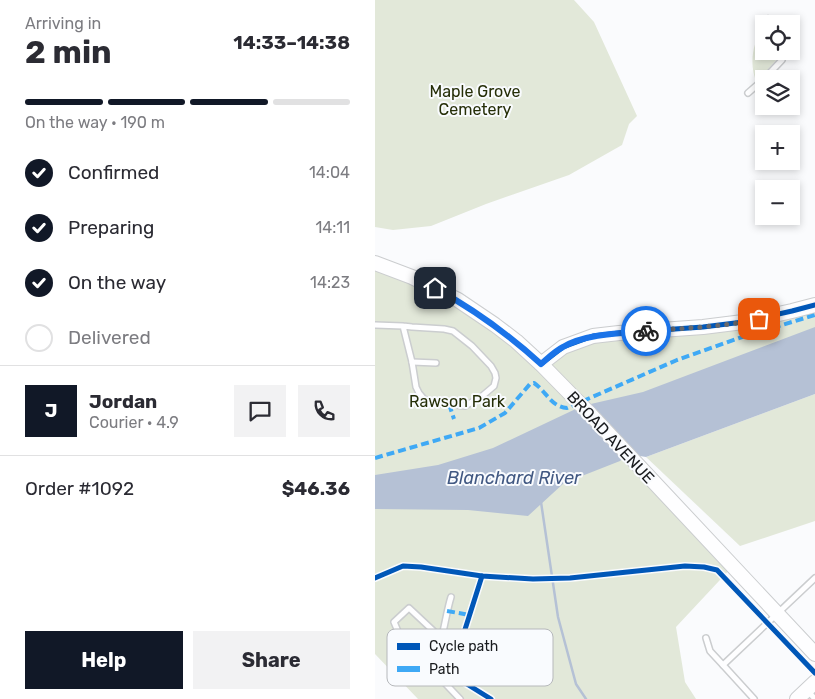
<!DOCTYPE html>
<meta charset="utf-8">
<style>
body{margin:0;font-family:Rubik,sans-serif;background:#f2f2f3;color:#2b2b33;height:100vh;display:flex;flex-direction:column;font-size:19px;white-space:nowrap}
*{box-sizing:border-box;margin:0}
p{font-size:16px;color:#7c7c81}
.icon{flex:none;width:28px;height:28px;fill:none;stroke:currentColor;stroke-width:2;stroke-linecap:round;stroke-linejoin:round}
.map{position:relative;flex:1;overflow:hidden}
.side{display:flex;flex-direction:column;background:#fff;width:375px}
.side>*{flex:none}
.fabs{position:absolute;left:380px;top:15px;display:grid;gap:10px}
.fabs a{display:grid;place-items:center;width:45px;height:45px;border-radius:0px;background:#fff;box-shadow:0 2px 8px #0003;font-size:25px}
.pin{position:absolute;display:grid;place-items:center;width:42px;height:42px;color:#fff;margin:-21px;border-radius:10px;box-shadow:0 2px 8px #0006}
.courier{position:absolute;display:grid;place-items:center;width:50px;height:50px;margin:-25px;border:4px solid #1a73e8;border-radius:50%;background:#fff;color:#222;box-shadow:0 1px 6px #0007}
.overview em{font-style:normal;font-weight:700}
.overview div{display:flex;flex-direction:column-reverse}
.overview{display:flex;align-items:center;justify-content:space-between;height:85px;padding:0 25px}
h1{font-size:32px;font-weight:700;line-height:38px}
.bar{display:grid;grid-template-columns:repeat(4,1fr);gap:8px 5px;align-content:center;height:60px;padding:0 25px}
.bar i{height:6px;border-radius:4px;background:#e1e1e2}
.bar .active{background:#111827}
.bar p{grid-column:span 4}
.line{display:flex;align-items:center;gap:12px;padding:0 25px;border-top:1px solid #e1e1e2}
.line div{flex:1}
.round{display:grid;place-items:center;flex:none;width:52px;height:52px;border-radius:0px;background:#f2f2f3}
ol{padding:0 25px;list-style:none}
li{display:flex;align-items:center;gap:15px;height:55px}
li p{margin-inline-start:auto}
li .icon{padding:5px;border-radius:50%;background:#111827;color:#fff;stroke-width:4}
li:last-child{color:#7c7c81}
li i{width:28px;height:28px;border:2px solid #e1e1e2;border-radius:50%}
.cta{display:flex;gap:10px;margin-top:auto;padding:10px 25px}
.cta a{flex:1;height:58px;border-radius:0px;background:#111827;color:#fff;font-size:20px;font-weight:700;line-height:58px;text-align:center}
.cta a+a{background:#f2f2f3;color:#2b2b33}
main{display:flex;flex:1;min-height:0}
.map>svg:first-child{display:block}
.green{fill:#e2e8d9}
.water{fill:#b5c1d5}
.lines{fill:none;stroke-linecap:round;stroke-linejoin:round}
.stream{stroke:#b5c1d5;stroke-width:2.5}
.lane-casing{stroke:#cbcdcf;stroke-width:8}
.secondary-casing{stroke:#cbcdcf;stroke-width:16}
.lane{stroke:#fefeff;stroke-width:5}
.secondary{stroke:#fefeff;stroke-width:14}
.quiet{stroke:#3fa9f5;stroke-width:4;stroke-dasharray:8 4;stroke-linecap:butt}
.cycleway-casing{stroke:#f9fbfe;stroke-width:8}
.cycleway{stroke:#0057b8;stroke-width:5}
.done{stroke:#68696c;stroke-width:5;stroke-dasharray:0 9}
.route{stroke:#1a73e8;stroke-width:6}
.labels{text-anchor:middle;stroke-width:4;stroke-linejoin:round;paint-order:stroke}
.park-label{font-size:16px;fill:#252e07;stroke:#f9fbfe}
.street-label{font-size:16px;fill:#191b1e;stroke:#f9fbfe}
.water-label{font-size:18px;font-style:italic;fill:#415882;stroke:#f9fbfe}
.key{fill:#f9fbfe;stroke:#b6b8bb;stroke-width:1}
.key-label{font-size:14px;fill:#191b1e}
</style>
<main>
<section class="side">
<div class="overview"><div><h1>2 min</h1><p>Arriving in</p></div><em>14:33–14:38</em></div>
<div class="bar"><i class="active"></i><i class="active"></i><i class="active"></i><i></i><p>On the way · 190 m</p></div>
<ol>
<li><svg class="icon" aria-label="check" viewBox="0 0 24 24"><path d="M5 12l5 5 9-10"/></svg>Confirmed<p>14:04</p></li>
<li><svg class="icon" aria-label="check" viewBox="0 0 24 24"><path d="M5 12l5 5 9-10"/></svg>Preparing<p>14:11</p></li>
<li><svg class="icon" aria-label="check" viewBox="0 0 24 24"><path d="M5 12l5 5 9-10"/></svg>On the way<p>14:23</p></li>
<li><i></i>Delivered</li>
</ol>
<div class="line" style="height:90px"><b class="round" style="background:#111827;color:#fff">J</b><div><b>Jordan</b><p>Courier · 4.9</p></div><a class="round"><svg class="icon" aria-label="chat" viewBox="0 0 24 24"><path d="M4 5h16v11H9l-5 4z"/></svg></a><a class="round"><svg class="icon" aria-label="phone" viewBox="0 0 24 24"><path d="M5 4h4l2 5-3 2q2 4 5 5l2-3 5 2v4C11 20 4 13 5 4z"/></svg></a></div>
<div class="line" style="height:65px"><div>Order #1092</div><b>$46.36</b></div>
<div class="cta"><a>Help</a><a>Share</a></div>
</section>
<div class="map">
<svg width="440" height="699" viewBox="0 0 440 699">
<rect width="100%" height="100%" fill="#fafbfd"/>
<g class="green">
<polygon points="0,0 199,0 219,22 262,116 254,124 247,145 194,175 111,204 56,226 18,230 0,227"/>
<path d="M389 30V51H406L404 57 384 79 380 78C375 64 377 40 389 30Z"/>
<polygon points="0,264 83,300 166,364 188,347 368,322 440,304 440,362 239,440 358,566 301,627 310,682 321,699 43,699 0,654"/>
<polygon points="440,394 440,521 365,546 271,457"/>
</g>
<polygon class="water" points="440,327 440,394 271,457 253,454 245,461 189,483 153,516 93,510 0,509 0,475 63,465 118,448 207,406 268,392"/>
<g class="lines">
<polyline class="stream" points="166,502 183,617 201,684 211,699"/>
<g class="lane-casing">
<g id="lane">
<polyline points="393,19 398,24"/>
<polyline points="389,79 407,60 410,51"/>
<polyline points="373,93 389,79"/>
<polyline points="0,325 28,326 37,327 69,329 78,331 97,346 116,366 120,373 121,378 119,386 106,397 90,406 59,403 49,399 44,393 41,387 37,362 28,326"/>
<polyline points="37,362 61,363"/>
<polyline points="66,638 34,608 19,622 25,636 85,699"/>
<polyline points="331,638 335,651 348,665"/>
<path d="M55 667C68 647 69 620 76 597"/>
<polyline points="432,690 440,699"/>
<polyline points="379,699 348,665 440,578"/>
</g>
</g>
<g class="secondary-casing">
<g id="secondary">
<polyline points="0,263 37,277 83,300 120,325 141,341 166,364 216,415 440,654"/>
<polyline points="166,364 188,347 218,336 244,333 328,327 368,322 417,311 440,305"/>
<polyline points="422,699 440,682"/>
</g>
</g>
<use href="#lane" class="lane"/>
<use href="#secondary" class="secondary"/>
<g class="quiet">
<polyline points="74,404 79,419"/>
<path d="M0 458 104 428 130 413 155 384 159 383C171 391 176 407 192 408L302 360 367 337 440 315"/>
<polyline points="72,611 95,615"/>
</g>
<g class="cycleway-casing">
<g id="cycleway">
<polyline points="166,364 188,347 218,336 244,333 328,327 368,322 417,311 440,305"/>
<polyline points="107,576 86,642 82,665 83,674 87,681 116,699"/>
<polyline points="0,578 28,566 46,567 107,576 158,579 195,578 310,566 329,567 342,570 440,673"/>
</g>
</g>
<use href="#cycleway" class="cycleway"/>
</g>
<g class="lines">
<path class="done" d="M271 331C309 328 347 327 384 319"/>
<path class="route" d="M60 288C100 310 132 333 166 364 173 358 180 351 188 347 209 334 246 333 271 331"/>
</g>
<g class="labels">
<g class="park-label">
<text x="100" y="97">Maple Grove<tspan x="100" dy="18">Cemetery</tspan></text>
<text x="82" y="407">Rawson Park</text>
</g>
<g class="street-label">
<text transform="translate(236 437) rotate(47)" y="6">BROAD AVENUE</text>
</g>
<g class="water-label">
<text x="139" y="484">Blanchard River</text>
</g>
</g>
<rect x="12" y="629" width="166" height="57" rx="8" class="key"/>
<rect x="22" y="643" width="23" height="7" fill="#0057b8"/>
<rect x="22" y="666" width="23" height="6" fill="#3fa9f5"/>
<g class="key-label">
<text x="54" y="651">Cycle path</text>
<text x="54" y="674">Path</text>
</g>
</svg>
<div class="fabs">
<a><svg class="icon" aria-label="locate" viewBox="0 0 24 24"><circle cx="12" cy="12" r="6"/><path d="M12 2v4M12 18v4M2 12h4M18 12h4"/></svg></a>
<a><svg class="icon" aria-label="layers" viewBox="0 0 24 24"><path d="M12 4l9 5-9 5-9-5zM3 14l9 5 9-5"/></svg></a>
<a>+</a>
<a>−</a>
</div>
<div class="pin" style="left:384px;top:319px;background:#ea580c"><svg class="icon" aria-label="bag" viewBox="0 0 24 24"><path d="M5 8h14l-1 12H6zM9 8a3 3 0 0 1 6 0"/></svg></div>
<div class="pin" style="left:60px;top:288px;background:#1f2937"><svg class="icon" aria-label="home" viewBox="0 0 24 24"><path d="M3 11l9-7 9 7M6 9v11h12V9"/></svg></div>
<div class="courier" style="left:271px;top:331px"><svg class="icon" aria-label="bike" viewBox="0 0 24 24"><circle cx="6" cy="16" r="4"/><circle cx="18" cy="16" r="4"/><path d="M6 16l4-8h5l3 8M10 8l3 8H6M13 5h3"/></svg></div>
</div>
</main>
